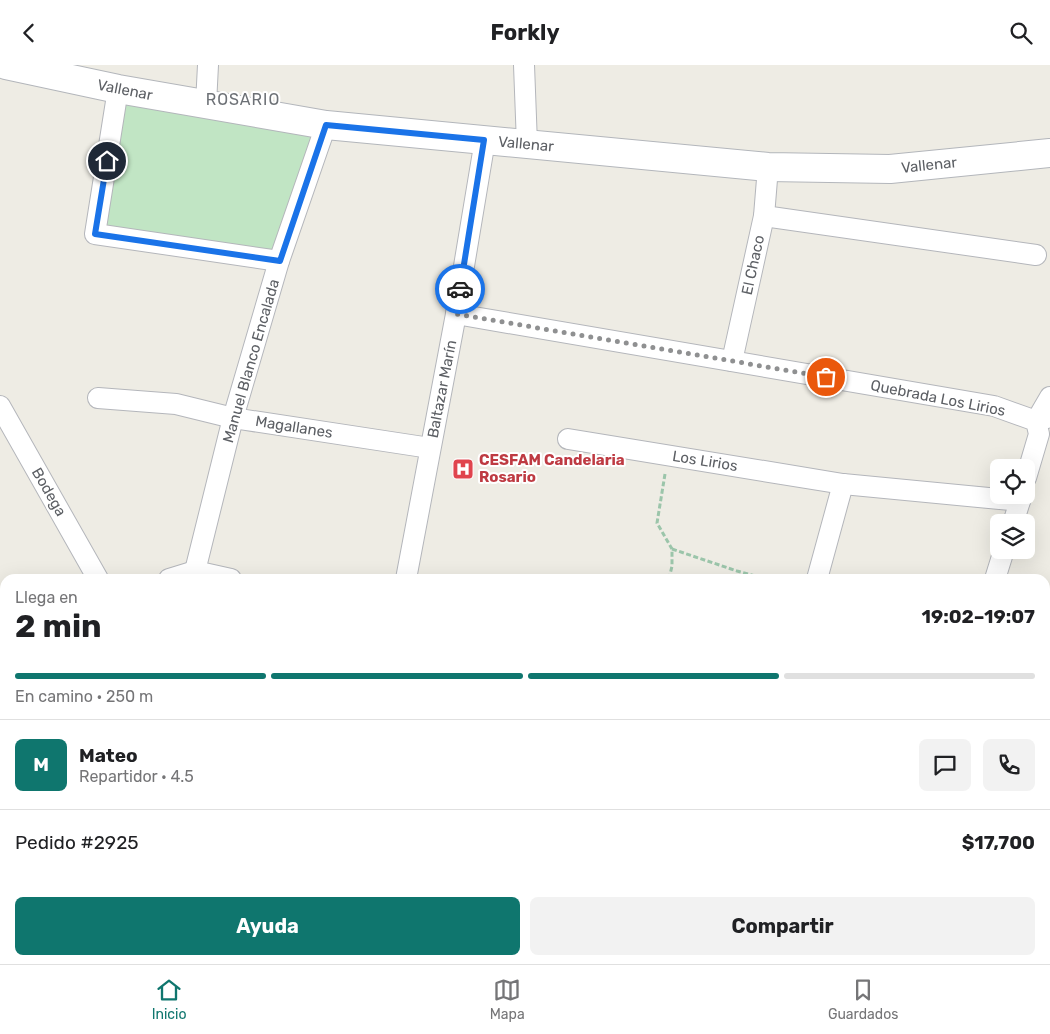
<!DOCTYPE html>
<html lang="es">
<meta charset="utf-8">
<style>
body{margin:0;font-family:Rubik,sans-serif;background:#f2f2f2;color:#202124;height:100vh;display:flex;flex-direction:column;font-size:19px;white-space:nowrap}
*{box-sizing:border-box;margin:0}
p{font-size:16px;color:#757577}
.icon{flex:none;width:28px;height:28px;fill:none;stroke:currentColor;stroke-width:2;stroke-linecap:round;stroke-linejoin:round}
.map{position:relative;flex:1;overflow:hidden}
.details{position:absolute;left:0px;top:509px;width:1050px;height:391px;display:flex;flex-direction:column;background:#fff;border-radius:15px 15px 0 0;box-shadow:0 5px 20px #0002}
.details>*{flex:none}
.tools{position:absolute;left:990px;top:394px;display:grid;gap:10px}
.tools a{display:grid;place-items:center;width:45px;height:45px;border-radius:8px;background:#fff;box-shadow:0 5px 20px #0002;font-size:25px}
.pin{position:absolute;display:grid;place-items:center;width:42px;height:42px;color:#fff;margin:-21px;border:2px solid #fff;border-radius:50%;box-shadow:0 1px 5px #0007}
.courier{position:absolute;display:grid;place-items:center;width:50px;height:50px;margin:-25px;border:4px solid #1a73e8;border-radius:50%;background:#fff;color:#222;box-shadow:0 1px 6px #0007}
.overview em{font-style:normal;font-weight:700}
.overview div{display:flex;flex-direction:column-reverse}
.overview{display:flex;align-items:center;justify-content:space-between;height:85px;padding:0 15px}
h1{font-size:32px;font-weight:700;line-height:38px}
.bar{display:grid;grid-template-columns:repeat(4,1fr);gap:8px 5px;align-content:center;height:60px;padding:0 15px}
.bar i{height:6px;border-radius:4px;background:#e0e0e0}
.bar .selected{background:#0f766e}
.bar p{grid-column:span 4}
.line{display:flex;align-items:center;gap:12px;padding:0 15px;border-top:1px solid #e0e0e0}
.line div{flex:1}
.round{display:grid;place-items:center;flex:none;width:52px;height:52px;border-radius:8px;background:#f2f2f2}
.cta{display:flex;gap:10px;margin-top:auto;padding:10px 15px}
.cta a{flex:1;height:58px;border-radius:8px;background:#0f766e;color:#fff;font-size:20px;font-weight:700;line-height:58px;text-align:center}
.cta a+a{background:#f2f2f2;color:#202124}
header{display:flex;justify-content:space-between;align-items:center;height:65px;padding:0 15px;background:#fff;font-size:22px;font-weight:700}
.tabs{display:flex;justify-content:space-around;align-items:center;height:70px;border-top:1px solid #e0e0e0;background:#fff;font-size:14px;color:#757577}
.tabs a{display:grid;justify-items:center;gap:2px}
.tabs .selected{color:#0f766e}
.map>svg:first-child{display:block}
.green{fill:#c1e5c4}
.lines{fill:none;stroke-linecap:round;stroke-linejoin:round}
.street-casing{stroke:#b4b6bb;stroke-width:22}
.secondary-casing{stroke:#b3b6bb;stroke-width:30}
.path{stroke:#9bc5aa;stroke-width:3;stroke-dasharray:5 2.5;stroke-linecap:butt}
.street{stroke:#fff;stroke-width:20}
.secondary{stroke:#fff;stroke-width:28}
.done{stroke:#8f9091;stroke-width:5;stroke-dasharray:0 9}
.route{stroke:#1a73e8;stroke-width:6}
.labels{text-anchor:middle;stroke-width:4;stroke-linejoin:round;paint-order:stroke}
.street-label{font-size:15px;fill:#5c5f64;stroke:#fff}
.health-label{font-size:15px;font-weight:bold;fill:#be3a42;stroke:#fff;text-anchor:start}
.neighbourhood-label{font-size:16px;letter-spacing:1px;fill:#6d7176;stroke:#fff}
</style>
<header><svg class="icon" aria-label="back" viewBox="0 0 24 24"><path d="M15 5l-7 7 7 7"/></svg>Forkly<svg class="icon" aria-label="search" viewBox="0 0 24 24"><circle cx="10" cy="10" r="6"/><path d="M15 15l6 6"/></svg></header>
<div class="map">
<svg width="1050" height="899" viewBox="0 0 1050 899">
<rect width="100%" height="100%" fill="#eeece4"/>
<polygon class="green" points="118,24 326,60 279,196 95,169"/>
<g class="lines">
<g class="street-casing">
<g id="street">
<polyline points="524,0 527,79"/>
<polyline points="118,24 95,169 279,196"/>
<polyline points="206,39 208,0"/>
<polyline points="764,151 1036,190"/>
<polyline points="456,249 994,341 1036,356 1039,369 1026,413"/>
<polyline points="732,296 764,151 768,102"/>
<polyline points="1050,332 1036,356 1050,352"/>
<polyline points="98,333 176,339 233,353 430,383"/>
<polyline points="0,341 98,514"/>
<polyline points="568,374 843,419 1020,436"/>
<polyline points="1013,458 1022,430"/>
<polyline points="195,506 233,353 279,196 326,60"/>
<polyline points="169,514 195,506 231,514"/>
<polyline points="406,514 456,249 485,75"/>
<polyline points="817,514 843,419"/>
<polyline points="995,514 1004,485"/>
<polyline points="797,895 800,899"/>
<polyline points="89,899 90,895"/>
<polyline points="326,899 327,895"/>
<polyline points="711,899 711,895"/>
<polyline points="890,899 891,895"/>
</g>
</g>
<g class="secondary-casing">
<polyline id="secondary" points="6,0 118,24 326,60 768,102 890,104 1050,88"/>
</g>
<g class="path">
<polyline points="665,409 657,458 672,484 672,501 669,514"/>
<polyline points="672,484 737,506 767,514"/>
</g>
<use href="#street" class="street"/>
<use href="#secondary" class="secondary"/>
</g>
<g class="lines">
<polyline class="done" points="460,224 456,249 826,312"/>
<polyline class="route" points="107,96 95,169 280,196 326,60 484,75 460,224"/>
</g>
<defs>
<g id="hospital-square" transform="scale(1.125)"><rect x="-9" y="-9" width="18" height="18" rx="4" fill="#e0444e" stroke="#fff"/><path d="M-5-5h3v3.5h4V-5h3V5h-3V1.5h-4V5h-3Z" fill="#fff"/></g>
</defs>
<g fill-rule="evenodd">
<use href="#hospital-square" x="463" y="404"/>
</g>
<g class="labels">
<g class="street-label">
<text transform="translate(125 25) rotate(11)" y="5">Vallenar</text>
<text transform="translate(526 79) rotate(5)" y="5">Vallenar</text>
<text transform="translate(929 100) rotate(-6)" y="5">Vallenar</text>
<text transform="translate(753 200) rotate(-78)" y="5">El Chaco</text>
<text transform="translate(251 296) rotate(-74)" y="5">Manuel Blanco Encalada</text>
<text transform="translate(442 324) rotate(-79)" y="5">Baltazar Marín</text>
<text transform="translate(938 333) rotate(11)" y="5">Quebrada Los Lirios</text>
<text transform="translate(294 362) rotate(9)" y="5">Magallanes</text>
<text transform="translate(705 396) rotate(9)" y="5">Los Lirios</text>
<text transform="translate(49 427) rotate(60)" y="5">Bodega</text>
</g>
<g class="health-label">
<text x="479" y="400">CESFAM Candelaria<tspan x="479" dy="17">Rosario</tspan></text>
</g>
<g class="neighbourhood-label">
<text x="243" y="40">ROSARIO</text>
</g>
</g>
</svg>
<div class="tools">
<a><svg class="icon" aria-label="locate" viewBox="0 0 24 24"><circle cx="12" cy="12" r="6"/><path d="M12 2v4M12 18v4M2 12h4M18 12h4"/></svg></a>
<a><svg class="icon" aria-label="layers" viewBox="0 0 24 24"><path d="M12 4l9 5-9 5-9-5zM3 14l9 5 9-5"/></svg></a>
</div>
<div class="pin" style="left:826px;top:312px;background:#ea580c"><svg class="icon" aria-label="bag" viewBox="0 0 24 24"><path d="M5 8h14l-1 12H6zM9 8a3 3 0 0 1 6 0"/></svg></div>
<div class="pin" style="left:107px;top:96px;background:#1f2937"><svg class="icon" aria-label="home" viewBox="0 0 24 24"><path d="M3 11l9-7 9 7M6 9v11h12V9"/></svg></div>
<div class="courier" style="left:460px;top:224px"><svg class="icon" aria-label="car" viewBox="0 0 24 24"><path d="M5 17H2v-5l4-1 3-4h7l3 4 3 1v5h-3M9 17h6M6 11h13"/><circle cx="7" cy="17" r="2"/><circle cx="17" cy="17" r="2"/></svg></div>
<section class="details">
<div class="overview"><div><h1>2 min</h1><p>Llega en</p></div><em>19:02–19:07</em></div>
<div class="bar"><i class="selected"></i><i class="selected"></i><i class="selected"></i><i></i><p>En camino · 250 m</p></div>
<div class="line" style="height:90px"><b class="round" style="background:#0f766e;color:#fff">M</b><div><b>Mateo</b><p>Repartidor · 4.5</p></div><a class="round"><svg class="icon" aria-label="chat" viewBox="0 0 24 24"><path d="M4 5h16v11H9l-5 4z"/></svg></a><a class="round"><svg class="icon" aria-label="phone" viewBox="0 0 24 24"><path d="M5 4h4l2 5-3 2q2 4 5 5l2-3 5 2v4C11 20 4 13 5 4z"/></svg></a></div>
<div class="line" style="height:65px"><div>Pedido #2925</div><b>$17,700</b></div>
<div class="cta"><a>Ayuda</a><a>Compartir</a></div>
</section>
</div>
<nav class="tabs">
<a class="selected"><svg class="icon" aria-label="home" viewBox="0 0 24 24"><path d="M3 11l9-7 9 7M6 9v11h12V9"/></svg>Inicio</a>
<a><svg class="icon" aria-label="map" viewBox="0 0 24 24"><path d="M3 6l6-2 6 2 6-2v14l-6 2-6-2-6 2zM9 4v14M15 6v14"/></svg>Mapa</a>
<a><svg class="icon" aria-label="saved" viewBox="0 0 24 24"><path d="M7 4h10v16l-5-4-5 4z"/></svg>Guardados</a>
</nav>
